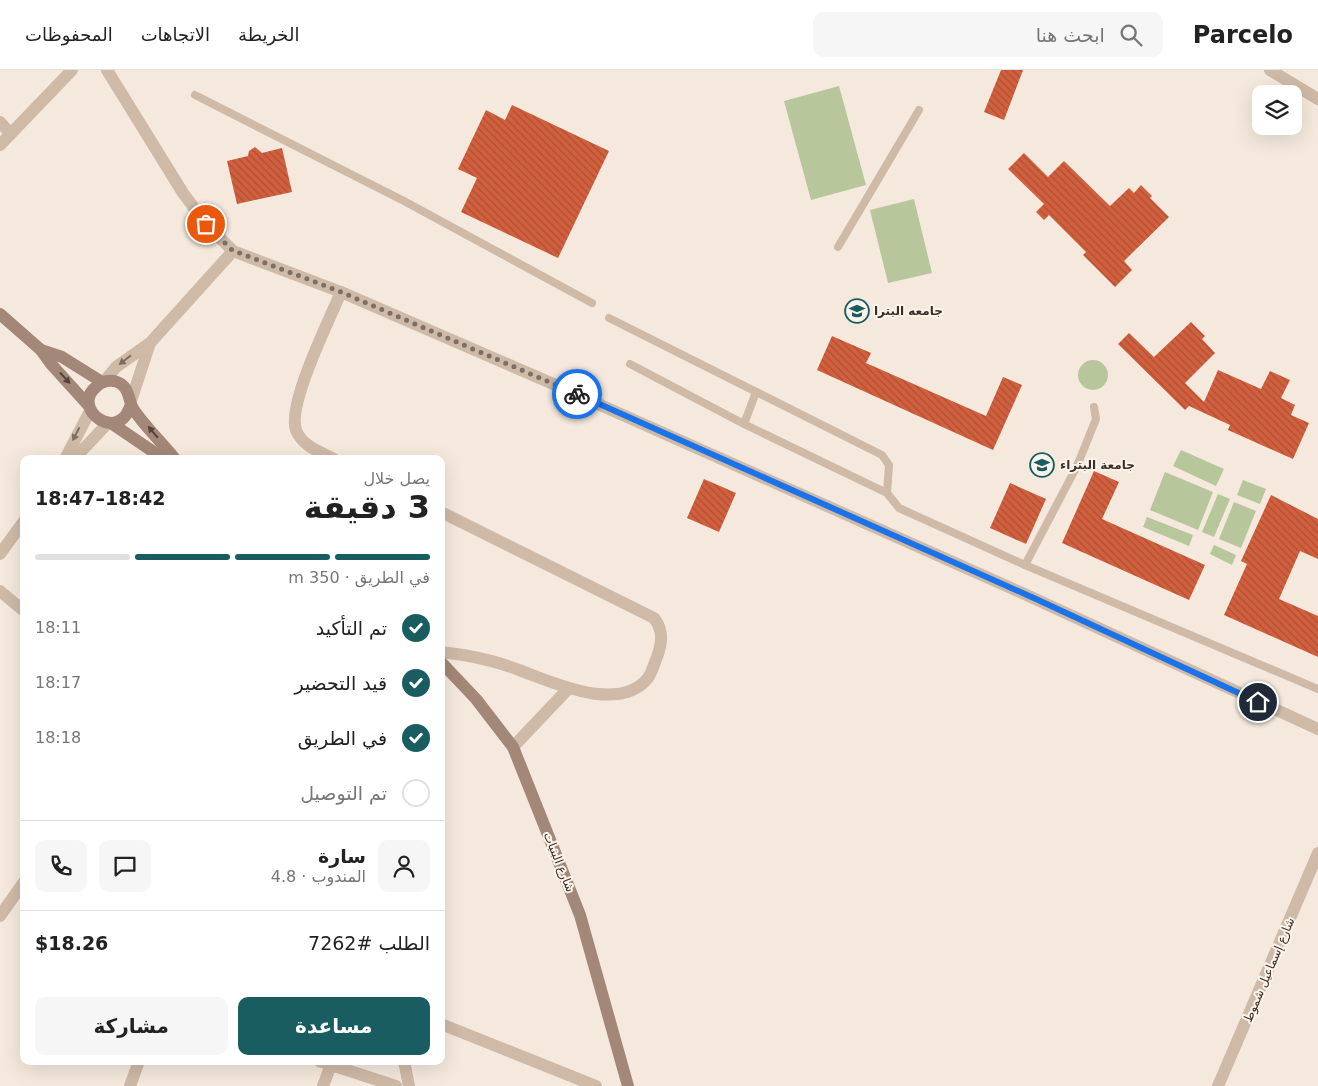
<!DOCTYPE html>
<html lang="ar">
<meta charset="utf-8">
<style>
body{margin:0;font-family:"DejaVu Sans",Vazirmatn,sans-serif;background:#f6f6f6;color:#222;direction:rtl;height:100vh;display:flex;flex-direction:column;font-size:19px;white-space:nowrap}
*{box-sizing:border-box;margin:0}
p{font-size:16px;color:#767676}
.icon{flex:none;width:28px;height:28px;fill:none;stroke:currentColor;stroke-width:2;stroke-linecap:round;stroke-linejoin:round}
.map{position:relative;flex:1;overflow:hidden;direction:ltr}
.drawer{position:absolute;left:20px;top:385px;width:425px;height:610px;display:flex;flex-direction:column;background:#fff;border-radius:10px;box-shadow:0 5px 20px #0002;direction:rtl}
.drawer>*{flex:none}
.buttons{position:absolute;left:1252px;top:15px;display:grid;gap:10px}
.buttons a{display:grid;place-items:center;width:50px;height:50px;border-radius:10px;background:#fff;box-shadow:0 5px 20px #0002;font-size:25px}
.pin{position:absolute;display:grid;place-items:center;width:42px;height:42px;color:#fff;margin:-21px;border:2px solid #fff;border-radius:50%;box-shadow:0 1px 5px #0007}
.courier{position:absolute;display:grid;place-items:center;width:50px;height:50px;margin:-25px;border:4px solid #1a73e8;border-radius:50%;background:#fff;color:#222;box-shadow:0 1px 6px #0007}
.headline em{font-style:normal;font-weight:700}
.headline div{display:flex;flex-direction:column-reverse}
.headline{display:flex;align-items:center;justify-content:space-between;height:85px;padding:0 15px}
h1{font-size:32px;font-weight:700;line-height:38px}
.bar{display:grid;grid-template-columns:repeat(4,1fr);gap:8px 5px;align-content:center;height:60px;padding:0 15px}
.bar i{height:6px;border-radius:4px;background:#e0e0e0}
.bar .selected{background:#195d61}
.bar p{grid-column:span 4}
.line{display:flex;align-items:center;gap:12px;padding:0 15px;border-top:1px solid #e0e0e0}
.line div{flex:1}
.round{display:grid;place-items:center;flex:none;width:52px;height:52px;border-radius:10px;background:#f6f6f6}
ol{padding:0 15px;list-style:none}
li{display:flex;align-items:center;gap:15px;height:55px}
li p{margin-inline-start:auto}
li .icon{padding:5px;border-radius:50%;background:#195d61;color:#fff;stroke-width:4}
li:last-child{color:#767676}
li i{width:28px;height:28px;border:2px solid #e0e0e0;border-radius:50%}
.button{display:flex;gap:10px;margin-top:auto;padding:10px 15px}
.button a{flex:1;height:58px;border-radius:10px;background:#195d61;color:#fff;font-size:20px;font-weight:700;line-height:58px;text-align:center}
.button a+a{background:#f6f6f6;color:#222}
header{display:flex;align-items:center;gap:30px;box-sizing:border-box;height:70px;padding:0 25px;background:#fff;border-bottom:1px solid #e0e0e0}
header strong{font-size:24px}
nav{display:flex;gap:28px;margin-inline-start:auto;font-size:18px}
.search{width:350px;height:45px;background:#f6f6f6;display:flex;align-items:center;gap:12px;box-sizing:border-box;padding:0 18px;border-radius:10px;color:#767676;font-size:19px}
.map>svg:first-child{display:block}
.green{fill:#b8c69b}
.building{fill:url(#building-back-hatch)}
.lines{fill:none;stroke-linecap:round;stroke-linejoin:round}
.service{stroke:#cfb9a7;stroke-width:8}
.minor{stroke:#cfb9a7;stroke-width:12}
.secondary{stroke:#a38778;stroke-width:12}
.oneway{fill:#7e6d61}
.oneway2{fill:#55443c}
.done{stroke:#7c6f67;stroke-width:5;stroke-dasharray:0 9}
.route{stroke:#1a73e8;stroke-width:6}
.labels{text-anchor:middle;stroke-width:4;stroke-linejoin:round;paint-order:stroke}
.poi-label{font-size:12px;font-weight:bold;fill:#3b2e28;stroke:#fcf4ea;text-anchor:start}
.street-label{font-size:12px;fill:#3b2e28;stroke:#fcf4ea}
</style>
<header>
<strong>Parcelo</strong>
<div class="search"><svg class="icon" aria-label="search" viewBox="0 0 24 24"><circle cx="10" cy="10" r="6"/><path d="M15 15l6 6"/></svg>ابحث هنا</div>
<nav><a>الخريطة</a><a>الاتجاهات</a><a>المحفوظات</a></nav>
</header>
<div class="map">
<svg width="1318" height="1016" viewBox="0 0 1318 1016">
<defs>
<pattern id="building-back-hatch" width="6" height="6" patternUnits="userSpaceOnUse" patternTransform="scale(1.25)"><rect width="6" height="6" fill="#d2603e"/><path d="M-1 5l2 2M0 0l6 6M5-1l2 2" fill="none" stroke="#ac5034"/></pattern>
</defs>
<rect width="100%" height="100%" fill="#f5e9dd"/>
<g class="green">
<polygon points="839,16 866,115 811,130 784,31"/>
<polygon points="914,129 932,203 888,213 870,140"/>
<circle cx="1093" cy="305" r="15"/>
<polygon points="1181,380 1224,399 1216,416 1173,396"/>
<polygon points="1165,402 1213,422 1198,460 1150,440"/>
<polygon points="1243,410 1266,419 1260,434 1237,425"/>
<polygon points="1218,424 1230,429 1214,467 1202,462"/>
<polygon points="1234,432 1256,441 1241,478 1219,469"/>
<polygon points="1147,447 1193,465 1189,476 1143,457"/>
<polygon points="1214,475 1236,485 1232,495 1210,484"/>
</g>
<g class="building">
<polygon points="1001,0 1023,0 1004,50 984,42"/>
<polygon points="512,35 609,81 558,188 461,142 477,108 458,99 486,40 505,50"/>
<polygon points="255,77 262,83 282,78 292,122 237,134 227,91 248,86 249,81"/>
<polygon points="1024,83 1048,107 1064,91 1110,136 1129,118 1134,123 1141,115 1152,126 1150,128 1169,147 1124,191 1132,200 1115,217 1083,185 1086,182 1049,145 1044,150 1036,142 1044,134 1008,99"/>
<polygon points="1191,252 1205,266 1202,269 1215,283 1185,313 1204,332 1218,300 1261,319 1270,301 1290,310 1281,328 1295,335 1291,345 1309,353 1293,389 1228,360 1230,355 1189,336 1185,340 1118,274 1129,263 1154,287"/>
<polygon points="832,266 871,283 866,293 986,346 1003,307 1022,315 993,380 817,300"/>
<polygon points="1094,401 1119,412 1102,449 1205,495 1189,530 1062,473"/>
<polygon points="704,409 736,423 719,462 687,448"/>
<polygon points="1010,413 1046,429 1026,474 990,458"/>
<polygon points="1271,425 1318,449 1318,489 1300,481 1279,529 1318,546 1318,587 1224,545 1247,494 1241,491"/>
</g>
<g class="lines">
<g class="service">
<polyline points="195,25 404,131 592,233"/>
<polyline points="838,177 919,40"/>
<polyline points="609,248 882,385 889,395 887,423 899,438 1025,495 1318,619"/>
<polyline points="630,294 744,354 887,423"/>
<polyline points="744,354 756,322"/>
<polyline points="1025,495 1077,396 1096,349 1094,337"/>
</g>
<g class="minor">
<polyline points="107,0 183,123 206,154 233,181 341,222 551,313 1020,522 1318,659"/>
<polyline points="1270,0 1318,29"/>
<polyline points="0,52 10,63"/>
<polyline points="0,75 72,0"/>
<polyline points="104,312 116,297 150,273 233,181"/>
<polyline points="131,331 150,273"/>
<polyline points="65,389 90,341"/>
<polyline points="74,389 108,353"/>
<path d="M334 389C320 382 302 376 296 360 287 334 330 249 341 222"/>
<path d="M441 442 654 548C664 561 662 573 657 587 654 594 652 602 648 608 619 644 552 612 519 600 494 590 468 585 441 582"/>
<polyline points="0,484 24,451"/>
<polyline points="0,521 24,541"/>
<polyline points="513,677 568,619"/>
<polyline points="0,846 24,812"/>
<polyline points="441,954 596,1016"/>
<polyline points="319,991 396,1016"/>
<polyline points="404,991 409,1016"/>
<polyline points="130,1016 139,991"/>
<polyline points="323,1016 331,995"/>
<polyline points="1218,1016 1318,783"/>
</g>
<g class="secondary">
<polyline points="0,244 41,280 51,294 89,336"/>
<polyline points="41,280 62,287 102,312"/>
<path d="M131 334C119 376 70 338 96 317 101 312 107 310 114 311 127 314 128 324 131 334 134 345 166 377 175 389"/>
<polyline points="111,353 164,389"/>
<polyline points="441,592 476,629 513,677 580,845 628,1016"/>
</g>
</g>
<defs><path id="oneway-solid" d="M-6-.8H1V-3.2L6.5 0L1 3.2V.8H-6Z" transform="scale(1.25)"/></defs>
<g class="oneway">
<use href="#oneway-solid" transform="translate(125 290) rotate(142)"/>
<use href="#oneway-solid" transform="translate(76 364) rotate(117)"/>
</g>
<g class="oneway2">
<use href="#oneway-solid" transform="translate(65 308) rotate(47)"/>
<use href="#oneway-solid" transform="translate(153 362) rotate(-130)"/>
</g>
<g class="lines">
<polyline class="done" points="206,154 232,180 341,222 577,324"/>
<polyline class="route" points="577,324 1036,529 1258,632"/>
</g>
<defs>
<g id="university-ring" transform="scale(1.25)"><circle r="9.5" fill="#fcf4ea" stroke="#195d61" stroke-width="1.5"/><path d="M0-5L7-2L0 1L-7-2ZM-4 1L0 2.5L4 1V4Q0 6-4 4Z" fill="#195d61"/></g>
</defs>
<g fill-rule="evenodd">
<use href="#university-ring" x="857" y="241"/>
<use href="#university-ring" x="1042" y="395"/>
</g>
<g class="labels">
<g class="poi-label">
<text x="874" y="245">جامعه البترا</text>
<text x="1060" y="399">جامعة البتراء</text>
</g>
<g class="street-label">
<text transform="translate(559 792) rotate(68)" y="4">شارع البنيات</text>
<text transform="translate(1269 900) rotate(-67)" y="4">شارع إسماعيل شموط</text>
</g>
</g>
</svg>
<div class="buttons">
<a><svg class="icon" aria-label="layers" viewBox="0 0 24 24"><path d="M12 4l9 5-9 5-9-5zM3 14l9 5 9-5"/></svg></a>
</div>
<div class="pin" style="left:206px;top:154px;background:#ea580c"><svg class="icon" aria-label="bag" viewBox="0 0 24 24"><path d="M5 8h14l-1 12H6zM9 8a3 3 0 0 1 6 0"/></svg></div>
<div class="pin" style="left:1258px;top:632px;background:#1f2937"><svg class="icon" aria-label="home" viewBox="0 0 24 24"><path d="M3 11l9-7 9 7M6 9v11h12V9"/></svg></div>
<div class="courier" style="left:577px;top:324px"><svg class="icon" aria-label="bike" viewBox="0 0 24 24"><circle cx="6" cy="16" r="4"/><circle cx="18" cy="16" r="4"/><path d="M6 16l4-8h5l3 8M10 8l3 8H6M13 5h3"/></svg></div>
<section class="drawer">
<div class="headline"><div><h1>3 دقيقة</h1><p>يصل خلال</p></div><em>18:42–18:47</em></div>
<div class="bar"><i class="selected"></i><i class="selected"></i><i class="selected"></i><i></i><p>في الطريق · 350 m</p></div>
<ol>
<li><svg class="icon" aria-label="check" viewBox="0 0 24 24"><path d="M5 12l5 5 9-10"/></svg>تم التأكيد<p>18:11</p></li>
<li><svg class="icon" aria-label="check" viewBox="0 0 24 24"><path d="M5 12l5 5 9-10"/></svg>قيد التحضير<p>18:17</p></li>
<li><svg class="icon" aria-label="check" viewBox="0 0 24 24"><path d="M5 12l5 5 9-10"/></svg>في الطريق<p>18:18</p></li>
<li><i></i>تم التوصيل</li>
</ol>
<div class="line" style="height:90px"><a class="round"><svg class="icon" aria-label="person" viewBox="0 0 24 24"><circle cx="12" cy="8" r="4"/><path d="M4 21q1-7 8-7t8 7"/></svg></a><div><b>سارة</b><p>المندوب · 4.8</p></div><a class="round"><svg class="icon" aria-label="chat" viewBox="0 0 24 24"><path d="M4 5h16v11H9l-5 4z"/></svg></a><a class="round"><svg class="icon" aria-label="phone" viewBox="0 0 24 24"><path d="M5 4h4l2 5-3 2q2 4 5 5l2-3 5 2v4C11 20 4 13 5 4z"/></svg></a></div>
<div class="line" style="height:65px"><div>الطلب #7262</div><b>$18.26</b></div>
<div class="button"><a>مساعدة</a><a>مشاركة</a></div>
</section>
</div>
